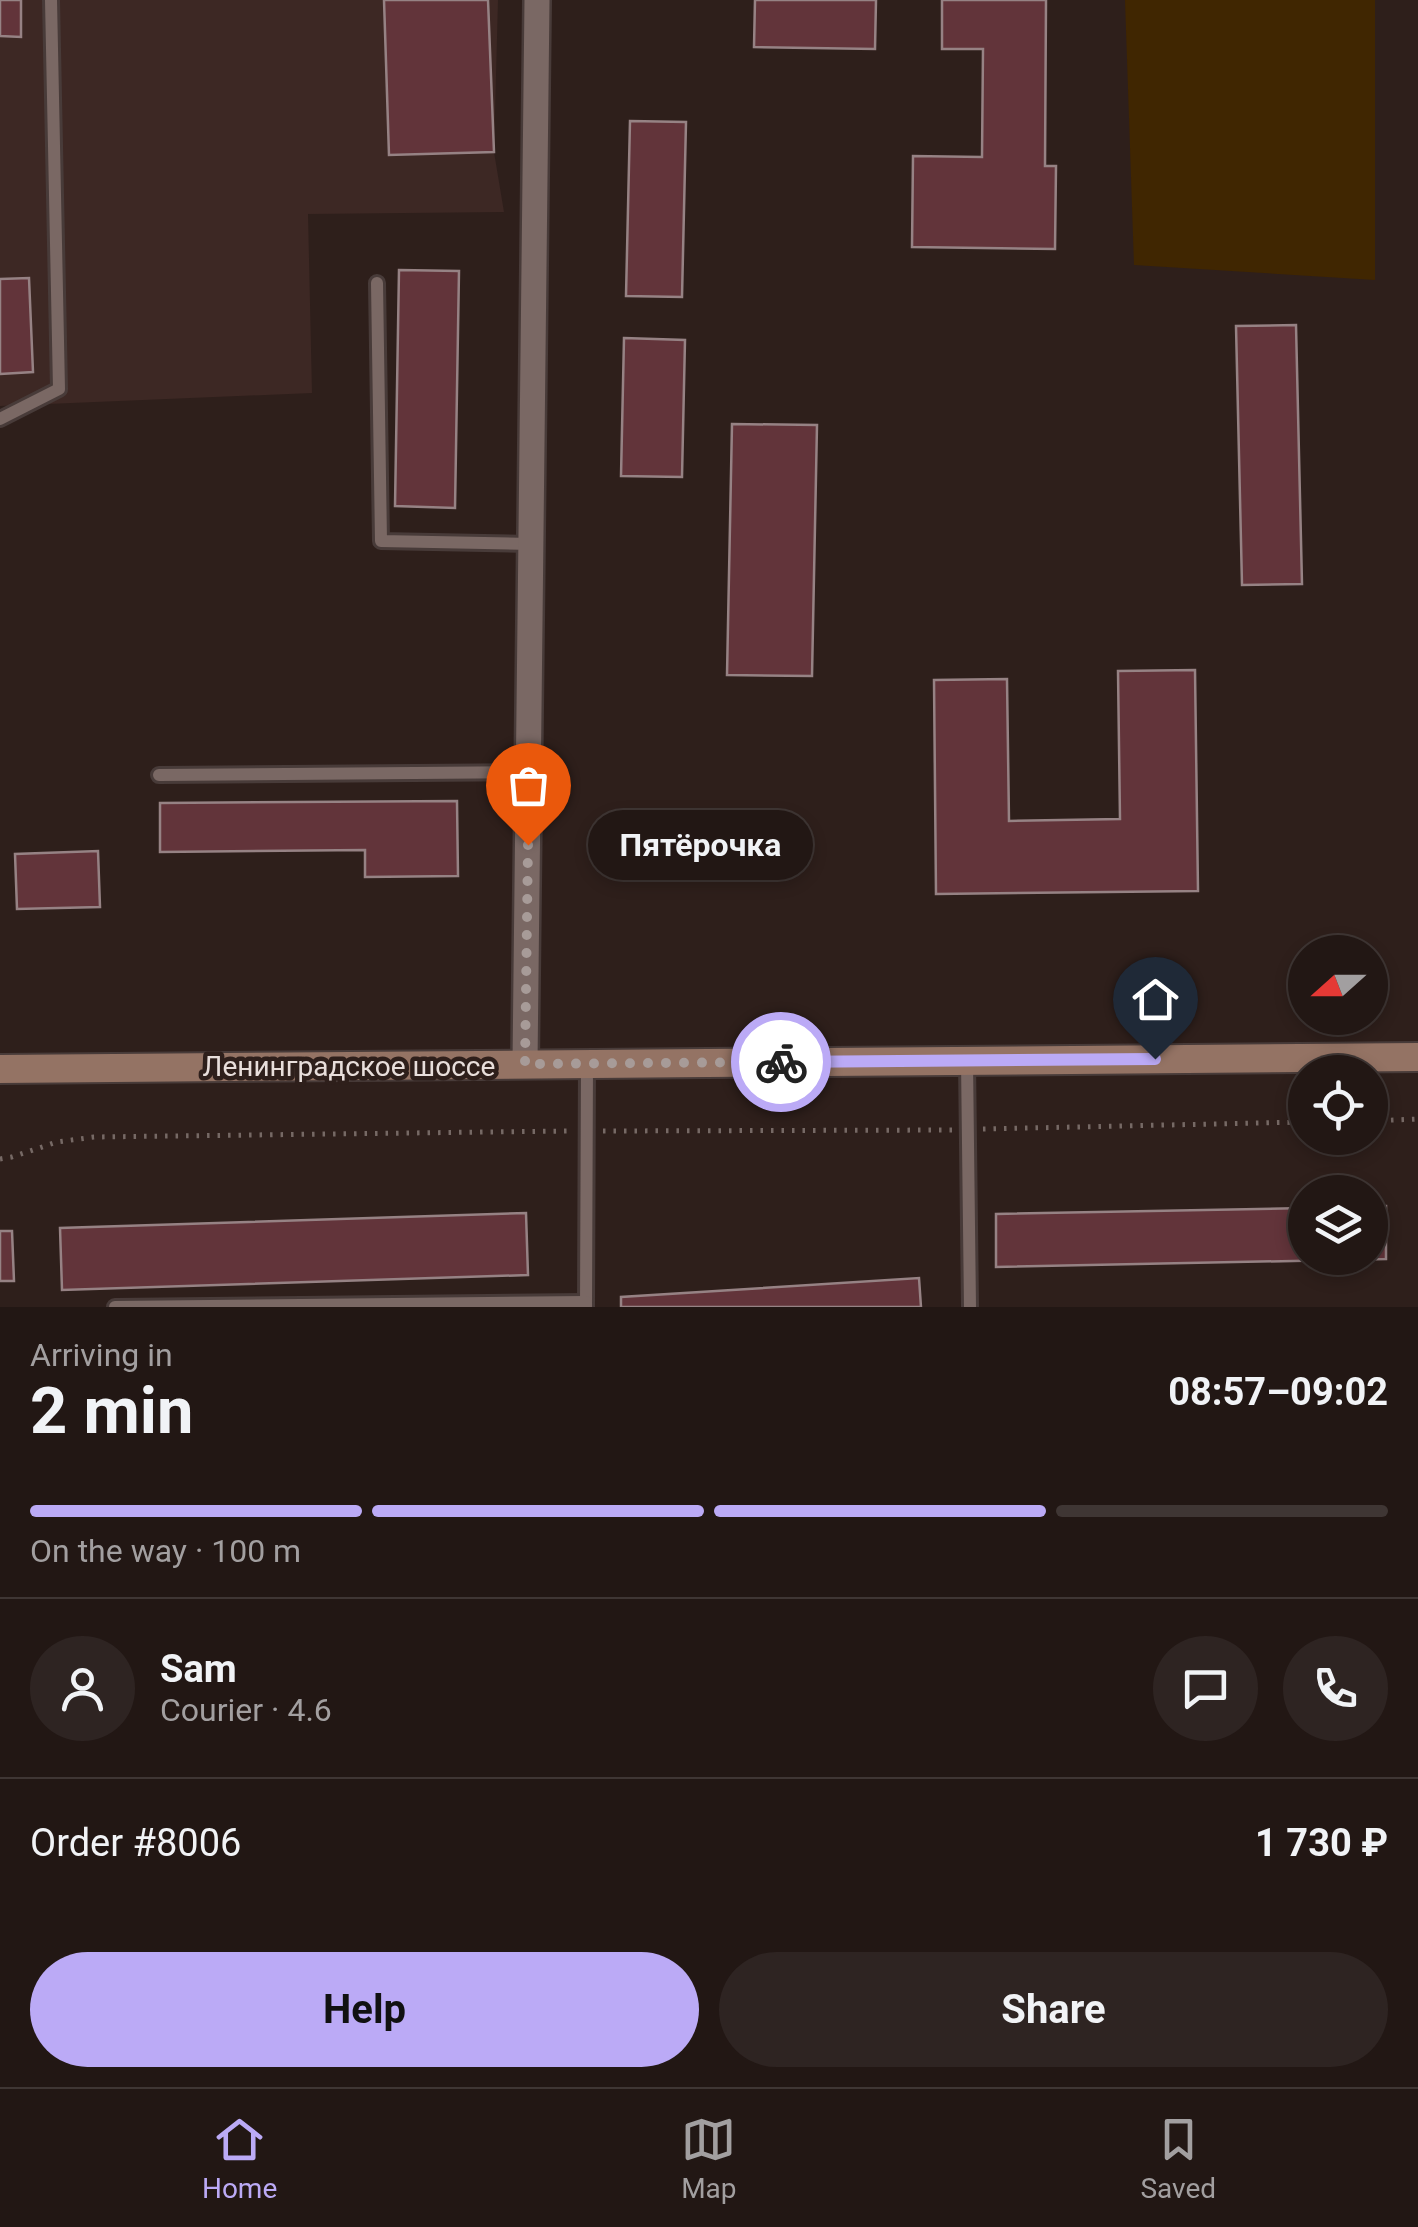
<!DOCTYPE html>
<meta charset="utf-8">
<style>
body{margin:0;font-family:Roboto,sans-serif;background:#2e2422;color:#f1f3f6;height:100vh;display:flex;flex-direction:column;font-size:38px;white-space:nowrap}
*{box-sizing:border-box;margin:0}
p{font-size:32px;color:#a29fa0}
.icon{flex:none;width:55px;height:55px;fill:none;stroke:currentColor;stroke-width:2;stroke-linecap:round;stroke-linejoin:round}
.map{position:relative;height:1307px;overflow:hidden}
.sheet{display:flex;flex-direction:column;background:#221714;flex:1}
.sheet>*{flex:none}
.needle{width:65px;rotate:249deg}
.tools{position:absolute;left:1288px;top:935px;display:grid;gap:20px}
.tools a{display:grid;place-items:center;width:100px;height:100px;border-radius:50%;background:#221714;box-shadow:0 5px 15px #0003,0 0 0 2px #3f3634;font-size:50px}
.pin{position:absolute;display:grid;place-items:center;width:85px;height:85px;color:#fff;margin:-102px -42px;border-radius:50% 50% 50% 0;rotate:-45deg;box-shadow:0 0 10px #0007}
.pin .icon{rotate:45deg}
.courier{position:absolute;display:grid;place-items:center;width:100px;height:100px;margin:-50px;border:8px solid #bbaaf6;border-radius:50%;background:#fff;color:#222;box-shadow:0 2px 12px #0007}
.bubble{position:absolute;height:70px;border-radius:35px;background:#221714;box-shadow:0 5px 15px #0003,0 0 0 2px #3f3634;font-size:32px;font-weight:700;line-height:70px;text-align:center}
.head em{font-style:normal;font-weight:700}
.head div{display:flex;flex-direction:column-reverse}
.head{display:flex;align-items:center;justify-content:space-between;height:170px;padding:0 30px}
h1{font-size:65px;font-weight:700;line-height:75px}
.bar{display:grid;grid-template-columns:repeat(4,1fr);gap:15px 10px;align-content:center;height:120px;padding:0 30px}
.bar i{height:12px;border-radius:8px;background:#3f3634}
.bar .selected{background:#bbaaf6}
.bar p{grid-column:span 4}
.line{display:flex;align-items:center;gap:25px;padding:0 30px;border-top:2px solid #3f3634}
.line div{flex:1}
.round{display:grid;place-items:center;flex:none;width:105px;height:105px;border-radius:52px;background:#2e2422}
.cta{display:flex;gap:20px;margin-top:auto;padding:20px 30px}
.cta a{flex:1;height:115px;border-radius:60px;background:#bbaaf6;color:#111;font-size:40px;font-weight:700;line-height:115px;text-align:center}
.cta a+a{background:#2e2422;color:#f1f3f6}
.menu{display:flex;justify-content:space-around;align-items:center;height:140px;border-top:2px solid #3f3634;background:#221714;font-size:28px;color:#a29fa0}
.menu a{display:grid;justify-items:center;gap:5px}
.menu .selected{color:#bbaaf6}
.map>svg:first-child{display:block}
.built{fill:#3d2824}
.green{fill:#402601}
.building{fill:#62343a;stroke:#968284;stroke-width:2.5}
.lines{fill:none;stroke-linecap:round;stroke-linejoin:round}
.service-casing{stroke:#483b39;stroke-width:18}
.minor-casing{stroke:#483b39;stroke-width:30}
.secondary-casing{stroke:#483b39;stroke-width:32}
.path{stroke:#766965;stroke-width:5;stroke-dasharray:2.5 8;stroke-linecap:butt}
.service{stroke:#7a6864;stroke-width:12}
.minor{stroke:#7a6864;stroke-width:25}
.secondary{stroke:#947364;stroke-width:28}
.done{stroke:#a79b98;stroke-width:10;stroke-dasharray:0 18}
.route{stroke:#bbaaf6;stroke-width:12}
.labels{text-anchor:middle;stroke-width:9;stroke-linejoin:round;paint-order:stroke}
.street-label{font-size:28px;fill:#e8dedb;stroke:#2e1f1b}
</style>
<div class="map">
<svg width="1418" height="1307" viewBox="0 0 1418 1307">
<rect width="100%" height="100%" fill="#2e1f1b"/>
<polygon class="built" points="0,0 498,0 494,152 504,212 308,214 312,393 0,406"/>
<polygon class="green" points="1125,0 1375,0 1375,280 1134,265"/>
<g class="building">
<polygon points="0,0 21,0 21,37 0,36"/>
<polygon points="384,0 488,0 494,152 389,155"/>
<polygon points="755,0 876,0 875,49 754,47"/>
<polygon points="942,0 1046,0 1045,166 1056,166 1055,249 912,247 913,156 982,157 983,49 942,49"/>
<polygon points="630,121 686,122 682,297 626,296"/>
<polygon points="399,270 459,271 455,508 395,506"/>
<polygon points="29,278 33,372 0,374 0,279"/>
<polygon points="1296,325 1302,584 1242,585 1236,326"/>
<polygon points="624,338 685,340 682,477 621,476"/>
<polygon points="732,424 817,425 812,676 727,675"/>
<polygon points="1195,670 1198,891 936,894 934,680 1007,679 1009,821 1120,819 1118,671"/>
<polygon points="457,801 458,876 365,877 365,850 160,852 160,803"/>
<polygon points="98,851 100,907 17,909 15,854"/>
<polygon points="1386,1206 1386,1259 996,1267 996,1214 1305,1208 1305,1258 1370,1258 1370,1207"/>
<polygon points="526,1213 528,1275 62,1290 60,1228"/>
<polygon points="0,1231 12,1231 14,1281 0,1281"/>
<polygon points="919,1278 921,1307 621,1307 621,1297"/>
</g>
<g class="lines">
<g class="service-casing">
<g id="service">
<polyline points="377,283 381,541 531,544"/>
<polyline points="0,419 59,389 51,0"/>
<polyline points="159,775 528,772"/>
<polyline points="967,1061 970,1307"/>
<polyline points="586,1306 587,1064"/>
<polyline points="115,1307 586,1302"/>
</g>
</g>
<g class="minor-casing">
<polyline id="minor" points="525,1064 537,0"/>
</g>
<g class="secondary-casing">
<polyline id="secondary" points="0,1069 1418,1057"/>
</g>
<g class="path">
<polyline points="1370,1121 1418,1119"/>
<polyline points="983,1129 1305,1122"/>
<polyline points="603,1131 952,1130"/>
<polyline points="0,1159 12,1157 57,1142 94,1137 567,1131"/>
</g>
<use href="#service" class="service"/>
<use href="#minor" class="minor"/>
<use href="#secondary" class="secondary"/>
</g>
<g class="lines">
<polyline class="done" points="528,845 525,1064 781,1062"/>
<polyline class="route" points="781,1062 1155,1059"/>
</g>
<g class="labels">
<g class="street-label">
<text x="349" y="1076">Ленинградское шоссе</text>
</g>
</g>
</svg>
<div class="tools">
<a><svg class="needle" viewBox="-14 -14 28 28"><path d="M0-13l5 13h-10z" fill="#e53935"/><path d="M0 13l5-13h-10z" fill="#a29fa0"/></svg></a>
<a><svg class="icon" aria-label="locate" viewBox="0 0 24 24"><circle cx="12" cy="12" r="6"/><path d="M12 2v4M12 18v4M2 12h4M18 12h4"/></svg></a>
<a><svg class="icon" aria-label="layers" viewBox="0 0 24 24"><path d="M12 4l9 5-9 5-9-5zM3 14l9 5 9-5"/></svg></a>
</div>
<div class="pin" style="left:528px;top:845px;background:#ea580c"><svg class="icon" aria-label="bag" viewBox="0 0 24 24"><path d="M5 8h14l-1 12H6zM9 8a3 3 0 0 1 6 0"/></svg></div>
<div class="pin" style="left:1155px;top:1059px;background:#1f2937"><svg class="icon" aria-label="home" viewBox="0 0 24 24"><path d="M3 11l9-7 9 7M6 9v11h12V9"/></svg></div>
<div class="courier" style="left:781px;top:1062px"><svg class="icon" aria-label="bike" viewBox="0 0 24 24"><circle cx="6" cy="16" r="4"/><circle cx="18" cy="16" r="4"/><path d="M6 16l4-8h5l3 8M10 8l3 8H6M13 5h3"/></svg></div>
<div class="bubble" style="left:588px;top:810px;width:225px">Пятёрочка</div>
</div>
<section class="sheet">
<div class="head"><div><h1>2 min</h1><p>Arriving in</p></div><em>08:57–09:02</em></div>
<div class="bar"><i class="selected"></i><i class="selected"></i><i class="selected"></i><i></i><p>On the way · 100 m</p></div>
<div class="line" style="height:180px"><a class="round"><svg class="icon" aria-label="person" viewBox="0 0 24 24"><circle cx="12" cy="8" r="4"/><path d="M4 21q1-7 8-7t8 7"/></svg></a><div><b>Sam</b><p>Courier · 4.6</p></div><a class="round"><svg class="icon" aria-label="chat" viewBox="0 0 24 24"><path d="M4 5h16v11H9l-5 4z"/></svg></a><a class="round"><svg class="icon" aria-label="phone" viewBox="0 0 24 24"><path d="M5 4h4l2 5-3 2q2 4 5 5l2-3 5 2v4C11 20 4 13 5 4z"/></svg></a></div>
<div class="line" style="height:130px"><div>Order #8006</div><b>1 730 ₽</b></div>
<div class="cta"><a>Help</a><a>Share</a></div>
</section>
<nav class="menu">
<a class="selected"><svg class="icon" aria-label="home" viewBox="0 0 24 24"><path d="M3 11l9-7 9 7M6 9v11h12V9"/></svg>Home</a>
<a><svg class="icon" aria-label="map" viewBox="0 0 24 24"><path d="M3 6l6-2 6 2 6-2v14l-6 2-6-2-6 2zM9 4v14M15 6v14"/></svg>Map</a>
<a><svg class="icon" aria-label="saved" viewBox="0 0 24 24"><path d="M7 4h10v16l-5-4-5 4z"/></svg>Saved</a>
</nav>
